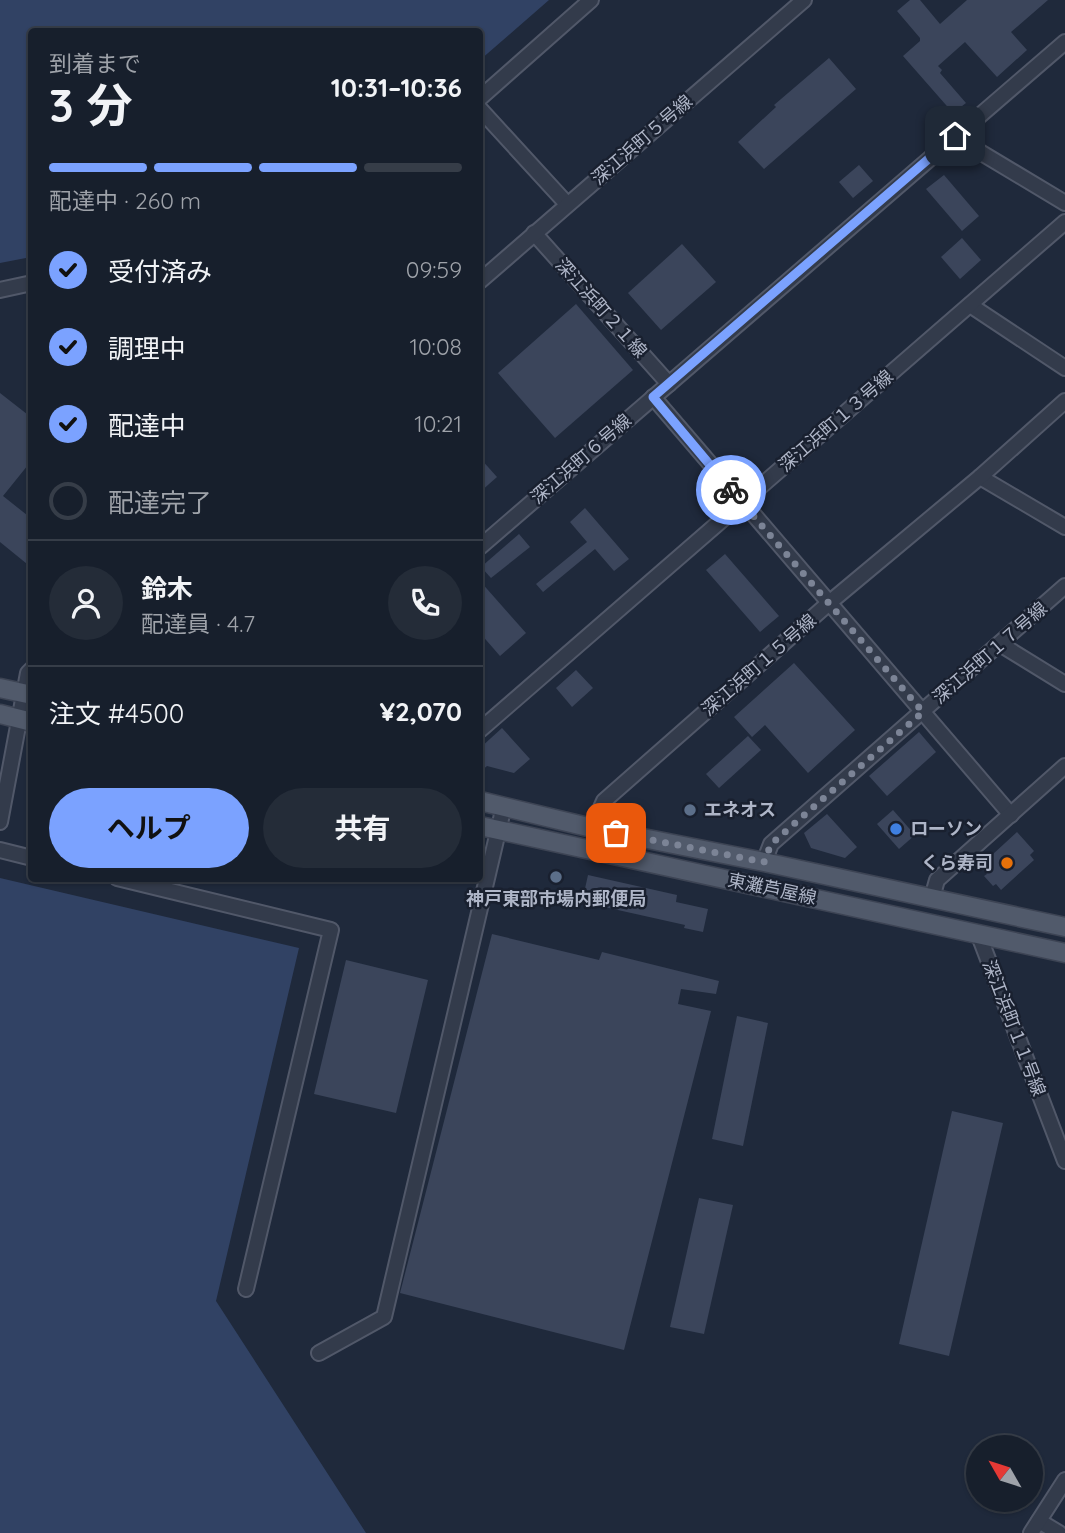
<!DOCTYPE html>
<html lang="ja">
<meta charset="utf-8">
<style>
body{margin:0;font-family:Quicksand,"Noto Sans JP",sans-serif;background:#242c38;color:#f1f3f6;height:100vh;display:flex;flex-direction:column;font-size:26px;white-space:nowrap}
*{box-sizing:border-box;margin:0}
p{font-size:23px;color:#9ea2a9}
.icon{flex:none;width:38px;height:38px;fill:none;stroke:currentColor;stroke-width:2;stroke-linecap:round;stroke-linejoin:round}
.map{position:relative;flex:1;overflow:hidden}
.side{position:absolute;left:28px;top:28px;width:455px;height:854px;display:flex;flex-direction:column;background:#171f2c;border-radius:7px;box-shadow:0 2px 5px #0004,0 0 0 2px #363d48}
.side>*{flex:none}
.needle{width:46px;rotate:309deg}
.tools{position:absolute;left:966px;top:1435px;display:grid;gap:14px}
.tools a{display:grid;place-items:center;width:77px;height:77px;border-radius:50%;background:#171f2c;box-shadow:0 2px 5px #0004,0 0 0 2px #363d48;font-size:35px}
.pin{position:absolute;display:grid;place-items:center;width:60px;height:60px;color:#fff;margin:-30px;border-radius:14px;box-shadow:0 4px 10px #0006}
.courier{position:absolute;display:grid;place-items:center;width:70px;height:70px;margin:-35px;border:5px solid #7ba2ff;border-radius:50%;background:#fff;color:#222;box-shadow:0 2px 9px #0007}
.head em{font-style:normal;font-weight:700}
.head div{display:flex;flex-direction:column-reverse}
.head{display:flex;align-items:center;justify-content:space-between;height:119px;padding:0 21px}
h1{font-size:46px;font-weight:700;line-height:52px}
.bar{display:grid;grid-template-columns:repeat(4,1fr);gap:10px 7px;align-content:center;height:84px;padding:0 21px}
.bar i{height:9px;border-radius:5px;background:#363d48}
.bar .on{background:#7ba2ff}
.bar p{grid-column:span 4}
.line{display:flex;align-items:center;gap:18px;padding:0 21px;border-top:2px solid #363d48}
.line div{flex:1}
.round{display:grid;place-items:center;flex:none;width:74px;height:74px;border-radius:37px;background:#242c38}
ol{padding:0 21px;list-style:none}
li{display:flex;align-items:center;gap:21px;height:77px}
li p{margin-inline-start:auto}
li .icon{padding:7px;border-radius:50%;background:#7ba2ff;color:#111;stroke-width:4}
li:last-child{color:#9ea2a9}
li i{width:38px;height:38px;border:4px solid #363d48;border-radius:50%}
.primary-button{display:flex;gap:14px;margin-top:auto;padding:14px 21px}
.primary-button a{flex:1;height:80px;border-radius:42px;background:#7ba2ff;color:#111;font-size:28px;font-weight:700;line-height:80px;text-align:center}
.primary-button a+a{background:#242c38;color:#f1f3f6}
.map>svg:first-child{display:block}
.water{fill:#314264}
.building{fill:#3b455b}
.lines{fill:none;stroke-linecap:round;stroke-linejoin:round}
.minor-casing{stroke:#515869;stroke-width:18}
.major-casing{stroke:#3d4454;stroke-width:21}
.minor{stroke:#333b4b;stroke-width:14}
.major{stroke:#515a6b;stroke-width:18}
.done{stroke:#7c8496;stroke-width:7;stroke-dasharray:0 12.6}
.route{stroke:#7ba2ff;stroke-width:9}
.service-dot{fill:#5c6f8a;stroke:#19202f;stroke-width:2.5}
.shop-dot{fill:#3f7fe0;stroke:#19202f;stroke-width:2.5}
.food-dot{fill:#e8710a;stroke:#19202f;stroke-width:2.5}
.labels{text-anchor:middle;stroke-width:5;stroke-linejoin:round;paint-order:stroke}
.street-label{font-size:18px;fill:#aeb5c7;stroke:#19202f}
.poi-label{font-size:18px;font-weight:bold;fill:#aeb5c7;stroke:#19202f;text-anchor:start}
</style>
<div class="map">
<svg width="1065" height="1533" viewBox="0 0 1065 1533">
<rect width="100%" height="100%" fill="#1f293b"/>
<g class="water">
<polygon points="0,0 549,0 480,60 480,32 32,32 31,257 0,263"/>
<polygon points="0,878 299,948 216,1301 366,1533 0,1533"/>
</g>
<g class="building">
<polygon points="910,0 920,0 940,24 967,0 1048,0 1011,32 1027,50 997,77 965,42 938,66 942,70 940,73 966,103 953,113 903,56 920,41 920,38 897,11"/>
<polygon points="829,58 856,89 764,169 738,142 776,107 774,105"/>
<polygon points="859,165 873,181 853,198 839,182"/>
<polygon points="944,175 979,216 962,231 926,189"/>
<polygon points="962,238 981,260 960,279 941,257"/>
<polygon points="682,244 716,282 661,330 628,293"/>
<polygon points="576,304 633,370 555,438 498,373"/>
<polygon points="0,393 32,418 32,460 3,496 32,519 32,568 0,542"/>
<polygon points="480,458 497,477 480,492"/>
<polygon points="585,508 629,559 614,571 595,549 543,592 536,584 587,542 570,522"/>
<polygon points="519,534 530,547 491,578 481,567"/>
<polygon points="725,554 779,616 760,632 706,570"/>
<polygon points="480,581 526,633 500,656 480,633"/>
<polygon points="794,663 855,730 808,773 765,725 752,737 734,717"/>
<polygon points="576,670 593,688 572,707 556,688"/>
<polygon points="502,728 530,759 514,773 487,766 480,772 480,748"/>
<polygon points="919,732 936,752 887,796 869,776"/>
<polygon points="748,736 761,750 719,788 706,774"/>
<polygon points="893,810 915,835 899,849 877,824"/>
<polygon points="827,814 857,847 845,858 811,848 804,833"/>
<polygon points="1017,832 1034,851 1030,855 1034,860 1001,890 996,884 993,886 984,876 987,874 980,866"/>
<polygon points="588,875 677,895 676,902 708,909 703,932 684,928 685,925 582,902"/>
<polygon points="492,934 599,960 602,952 719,981 716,994 681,989 678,1004 711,1011 624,1350 400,1293"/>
<polygon points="346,960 428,980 396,1113 314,1094"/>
<polygon points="737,1016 768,1023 743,1146 712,1139"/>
<polygon points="952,1111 1003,1123 949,1356 899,1344"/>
<polygon points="699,1198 733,1205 704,1334 670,1327"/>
</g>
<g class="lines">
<g class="minor-casing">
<g id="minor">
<polyline points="480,98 591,0"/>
<polyline points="480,109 567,204"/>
<polyline points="955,137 1065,203"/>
<polyline points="534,233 669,384"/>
<polyline points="480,281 804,0"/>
<polyline points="0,290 32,283"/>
<polyline points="970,305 1065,368"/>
<polyline points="653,397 1011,815"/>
<polyline points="980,477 1065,527"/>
<polyline points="480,547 1065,42"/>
<polyline points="1000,644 1065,684"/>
<polyline points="480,730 1065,222"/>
<polyline points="0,822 28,673 32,669"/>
<polyline points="592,828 604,801 829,603 980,477 1065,401"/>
<polyline points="0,850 32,858"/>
<polyline points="764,862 771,844 1065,586"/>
<polyline points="117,878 331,930 246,1289"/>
<polyline points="932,898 937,880 1065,766"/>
<polyline points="978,933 1065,1161"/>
<polyline points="319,1353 384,1317 504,806"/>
<polyline points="1039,1521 1059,1533"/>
<polyline points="1031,1533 1065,1480"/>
</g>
</g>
<g class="major-casing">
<g id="major">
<polyline points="0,688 32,695"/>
<polyline points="0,714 32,722"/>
<polyline points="480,801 592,828 764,862 1065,927"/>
<polyline points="480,826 1065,953"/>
</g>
</g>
<use href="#minor" class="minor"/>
<use href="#major" class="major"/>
</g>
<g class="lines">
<polyline class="done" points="616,833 764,862 771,844 923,712 731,490"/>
<polyline class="route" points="731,490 653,397 955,136"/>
</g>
<g class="service-dot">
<circle cx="690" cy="810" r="7"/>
<circle cx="556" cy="877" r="7"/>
</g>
<circle class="shop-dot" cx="896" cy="829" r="7"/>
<circle class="food-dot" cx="1007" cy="863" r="7"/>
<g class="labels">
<g class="street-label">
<text transform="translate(642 140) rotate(-41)" y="6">深江浜町５号線</text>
<text transform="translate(601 308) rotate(48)" y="6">深江浜町２１線</text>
<text transform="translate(836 421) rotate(-41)" y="6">深江浜町１３号線</text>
<text transform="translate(581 459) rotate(-41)" y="6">深江浜町６号線</text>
<text transform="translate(990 653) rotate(-41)" y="6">深江浜町１７号線</text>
<text transform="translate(759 665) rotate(-41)" y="6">深江浜町１５号線</text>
<text transform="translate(772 889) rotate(12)" y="6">東灘芦屋線</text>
<text transform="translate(1014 1028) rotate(69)" y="6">深江浜町１１号線</text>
</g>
<g class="poi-label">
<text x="704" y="816">エネオス</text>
<text x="910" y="835">ローソン</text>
<text x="993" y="869" text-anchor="end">くら寿司</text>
<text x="556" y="905" text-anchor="middle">神戸東部市場内郵便局</text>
</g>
</g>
</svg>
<div class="tools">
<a><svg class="needle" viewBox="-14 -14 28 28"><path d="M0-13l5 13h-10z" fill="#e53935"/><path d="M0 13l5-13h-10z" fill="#9ea2a9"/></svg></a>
</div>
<div class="pin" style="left:616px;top:833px;background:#ea580c"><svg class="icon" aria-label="bag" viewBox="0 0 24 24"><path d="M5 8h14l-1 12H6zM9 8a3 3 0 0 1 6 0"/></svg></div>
<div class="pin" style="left:955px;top:136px;background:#1f2937"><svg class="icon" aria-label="home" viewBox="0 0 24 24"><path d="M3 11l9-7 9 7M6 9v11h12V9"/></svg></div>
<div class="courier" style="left:731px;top:490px"><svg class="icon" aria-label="bike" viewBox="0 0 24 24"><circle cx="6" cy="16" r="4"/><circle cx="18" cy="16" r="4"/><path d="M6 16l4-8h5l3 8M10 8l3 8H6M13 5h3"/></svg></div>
<section class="side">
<div class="head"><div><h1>3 分</h1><p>到着まで</p></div><em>10:31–10:36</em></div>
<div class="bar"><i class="on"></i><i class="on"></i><i class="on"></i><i></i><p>配達中 · 260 m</p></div>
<ol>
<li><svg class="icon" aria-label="check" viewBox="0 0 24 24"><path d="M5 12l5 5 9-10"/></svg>受付済み<p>09:59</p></li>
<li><svg class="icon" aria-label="check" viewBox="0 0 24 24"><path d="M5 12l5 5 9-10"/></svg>調理中<p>10:08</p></li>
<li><svg class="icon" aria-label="check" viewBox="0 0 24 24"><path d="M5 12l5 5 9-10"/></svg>配達中<p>10:21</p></li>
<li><i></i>配達完了</li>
</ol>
<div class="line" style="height:126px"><a class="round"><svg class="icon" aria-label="person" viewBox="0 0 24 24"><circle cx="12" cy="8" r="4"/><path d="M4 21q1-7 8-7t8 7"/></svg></a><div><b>鈴木</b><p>配達員 · 4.7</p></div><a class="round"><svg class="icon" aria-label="phone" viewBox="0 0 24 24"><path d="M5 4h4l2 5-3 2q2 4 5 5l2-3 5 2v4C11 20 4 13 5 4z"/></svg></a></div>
<div class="line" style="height:91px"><div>注文 #4500</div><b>¥2,070</b></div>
<div class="primary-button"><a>ヘルプ</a><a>共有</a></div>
</section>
</div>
